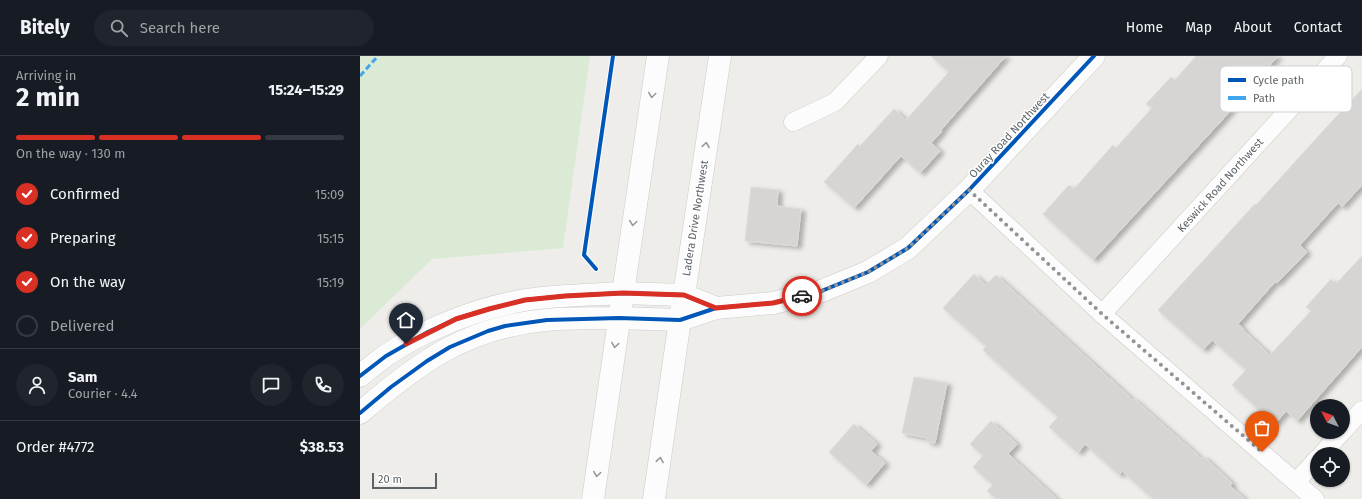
<!DOCTYPE html>
<meta charset="utf-8">
<style>
body{margin:0;font-family:"Fira Sans",sans-serif;background:#20242c;color:#f1f3f6;height:100vh;display:flex;flex-direction:column;font-size:15px;white-space:nowrap}
*{box-sizing:border-box;margin:0}
p{font-size:13px;color:#9ea1a6}
.icon{flex:none;width:22px;height:22px;fill:none;stroke:currentColor;stroke-width:2;stroke-linecap:round;stroke-linejoin:round}
.map{position:relative;flex:1;overflow:hidden}
.sheet{display:flex;flex-direction:column;background:#171b24;width:360px}
.sheet>*{flex:none}
.needle{width:26px;rotate:312deg}
.controls{position:absolute;left:950px;top:343px;display:grid;gap:8px}
.controls a{display:grid;place-items:center;width:40px;height:40px;border-radius:50%;background:#171b24;box-shadow:0 1px 3px #0004;font-size:20px}
.scale{position:absolute;left:12px;bottom:10px;width:65px;box-sizing:border-box;padding-left:4px;border:2px solid #5e6367;border-top:0;font-size:11px;line-height:14px;white-space:nowrap;color:#5e6367;-webkit-text-stroke:3px #fff;paint-order:stroke}
.pin{position:absolute;display:grid;place-items:center;width:34px;height:34px;color:#fff;margin:-41px -17px;border-radius:50% 50% 50% 0;rotate:-45deg;box-shadow:0 0 4px #0007}
.pin .icon{rotate:45deg}
.courier{position:absolute;display:grid;place-items:center;width:40px;height:40px;margin:-20px;border:3px solid #d93025;border-radius:50%;background:#fff;color:#222;box-shadow:0 1px 5px #0007}
.overview em{font-style:normal;font-weight:700}
.overview div{display:flex;flex-direction:column-reverse}
.overview{display:flex;align-items:center;justify-content:space-between;height:68px;padding:0 16px}
h1{font-size:26px;font-weight:700;line-height:30px}
.bar{display:grid;grid-template-columns:repeat(4,1fr);gap:6px 4px;align-content:center;height:48px;padding:0 16px}
.bar i{height:5px;border-radius:3px;background:#363941}
.bar .active{background:#d93025}
.bar p{grid-column:span 4}
.line{display:flex;align-items:center;gap:10px;padding:0 16px;border-top:1px solid #363941}
.line div{flex:1}
.round{display:grid;place-items:center;flex:none;width:42px;height:42px;border-radius:21px;background:#20242c}
ol{padding:0 16px;list-style:none}
li{display:flex;align-items:center;gap:12px;height:44px}
li p{margin-inline-start:auto}
li .icon{padding:4px;border-radius:50%;background:#d93025;color:#fff;stroke-width:4}
li:last-child{color:#9ea1a6}
li i{width:22px;height:22px;border:2px solid #363941;border-radius:50%}
header{display:flex;align-items:center;gap:24px;box-sizing:border-box;height:56px;padding:0 20px;background:#171b24;border-bottom:1px solid #363941}
header strong{font-size:19px}
nav{display:flex;gap:22px;margin-inline-start:auto;font-size:14px}
.search{width:280px;height:36px;background:#20242c;display:flex;align-items:center;gap:10px;box-sizing:border-box;padding:0 14px;border-radius:22px;color:#9ea1a6;font-size:15px}
main{display:flex;flex:1;min-height:0}
.map>svg:first-child{display:block}
.green{fill:#daead5}
.building{fill:#d6d5d3;stroke:#dedcd8;filter:url(#shadow)}
.lines{fill:none;stroke-linecap:round;stroke-linejoin:round}
.minor-casing{stroke:#cacaca;stroke-width:19}
.tertiary-casing{stroke:#cacaca;stroke-width:23}
.secondary-casing{stroke:#cbcbcb;stroke-width:23}
.minor{stroke:#fdfcfc;stroke-width:18}
.tertiary{stroke:#fdfcfc;stroke-width:22}
.secondary{stroke:#fdfcfc;stroke-width:22}
.quiet{stroke:#41a6ee;stroke-width:3;stroke-dasharray:6 3;stroke-linecap:butt}
.cycleway-casing{stroke:#fff;stroke-width:6}
.cycleway{stroke:#0057b8;stroke-width:4}
.oneway{stroke:#96999b}
.done{stroke:#919394;stroke-width:4;stroke-dasharray:0 7.2}
.route{stroke:#d93025;stroke-width:5}
.labels{text-anchor:middle;stroke-width:3;stroke-linejoin:round;paint-order:stroke}
.street-label{font-size:11px;fill:#5e6367;stroke:#fff}
.key{fill:#fff;stroke:#cfd0d1;stroke-width:1}
.key-label{font-size:11px;fill:#5e6367}
</style>
<header>
<strong>Bitely</strong>
<div class="search"><svg class="icon" aria-label="search" viewBox="0 0 24 24"><circle cx="10" cy="10" r="6"/><path d="M15 15l6 6"/></svg>Search here</div>
<nav><a>Home</a><a>Map</a><a>About</a><a>Contact</a></nav>
</header>
<main>
<section class="sheet">
<div class="overview"><div><h1>2 min</h1><p>Arriving in</p></div><em>15:24–15:29</em></div>
<div class="bar"><i class="active"></i><i class="active"></i><i class="active"></i><i></i><p>On the way · 130 m</p></div>
<ol>
<li><svg class="icon" aria-label="check" viewBox="0 0 24 24"><path d="M5 12l5 5 9-10"/></svg>Confirmed<p>15:09</p></li>
<li><svg class="icon" aria-label="check" viewBox="0 0 24 24"><path d="M5 12l5 5 9-10"/></svg>Preparing<p>15:15</p></li>
<li><svg class="icon" aria-label="check" viewBox="0 0 24 24"><path d="M5 12l5 5 9-10"/></svg>On the way<p>15:19</p></li>
<li><i></i>Delivered</li>
</ol>
<div class="line" style="height:72px"><a class="round"><svg class="icon" aria-label="person" viewBox="0 0 24 24"><circle cx="12" cy="8" r="4"/><path d="M4 21q1-7 8-7t8 7"/></svg></a><div><b>Sam</b><p>Courier · 4.4</p></div><a class="round"><svg class="icon" aria-label="chat" viewBox="0 0 24 24"><path d="M4 5h16v11H9l-5 4z"/></svg></a><a class="round"><svg class="icon" aria-label="phone" viewBox="0 0 24 24"><path d="M5 4h4l2 5-3 2q2 4 5 5l2-3 5 2v4C11 20 4 13 5 4z"/></svg></a></div>
<div class="line" style="height:52px"><div>Order #4772</div><b>$38.53</b></div>
</section>
<div class="map">
<svg width="1002" height="443" viewBox="0 0 1002 443">
<defs>
<filter id="shadow"><feDropShadow dx="4.5" dy="2.5" stdDeviation="2" flood-color="#0004"/></filter>
</defs>
<rect width="100%" height="100%" fill="#efede9"/>
<polygon class="green" points="0,0 230,0 203,192 72,203 0,273"/>
<g class="building">
<polygon points="571,0 646,0 581,74 582,75 571,87 580,95 560,117 541,100 494,152 464,126 498,88 500,90 534,53 546,64 589,16"/>
<polygon points="836,0 918,0 863,63 733,204 683,158 709,129 714,133 753,89 756,92 792,52 786,48 811,21 815,24"/>
<polygon points="1002,33 1002,129 982,151 978,147 940,189 947,196 917,227 915,226 878,268 884,273 883,274 910,299 951,255 946,251 971,223 976,228 1002,200 1002,291 937,365 926,355 915,368 872,329 886,314 852,284 843,294 798,254 895,148 896,149 963,75"/>
<polygon points="391,131 418,134 417,150 441,153 437,190 385,185"/>
<polygon points="614,218 626,229 636,219 773,344 774,343 841,402 843,400 872,427 870,430 885,443 793,443 762,415 759,419 725,388 718,397 689,371 698,361 623,294 626,290 583,252"/>
<polygon points="554,321 587,327 575,387 567,386 567,382 542,377"/>
<polygon points="631,365 657,388 648,398 697,443 636,443 627,435 633,429 613,411 623,400 610,388"/>
<polygon points="494,368 517,388 511,395 525,407 506,429 469,396"/>
</g>
<g class="lines">
<g class="minor-casing">
<g id="minor">
<polyline points="433,66 475,46 519,0"/>
<polyline points="609,134 742,258 955,443"/>
<polyline points="742,258 978,0"/>
<polyline points="983,375 1002,354"/>
<polyline points="962,398 982,376"/>
<polyline points="936,426 957,403"/>
</g>
</g>
<g class="tertiary-casing">
<g id="tertiary">
<polyline points="324,239 360,0"/>
<path d="M0 320C43 281 108 254 165 244 197 239 230 239 263 237L298 0"/>
<path d="M0 357C59 306 107 271 186 264 210 261 235 263 259 262"/>
</g>
</g>
<g class="secondary-casing">
<g id="secondary">
<polyline points="259,262 320,264 356,252 413,247 459,236 508,216 548,192 609,134 734,0"/>
<polyline points="233,443 263,237 324,239 356,252"/>
<polyline points="294,443 322,250"/>
</g>
</g>
<use href="#minor" class="minor"/>
<use href="#tertiary" class="tertiary"/>
<use href="#secondary" class="secondary"/>
<polyline class="quiet" points="0,20 18,0"/>
<g class="cycleway-casing">
<g id="cycleway">
<polyline points="236,213 224,199 253,0"/>
<polyline points="0,320 26,300 68,276 96,263 129,253 165,244 205,240 263,237 324,239 356,252"/>
<polyline points="0,357 31,331 67,305 90,291 128,275 145,270 187,264 259,262 320,264 356,252 413,247 459,236 508,216 548,192 609,134 734,0"/>
</g>
</g>
<use href="#cycleway" class="cycleway"/>
</g>
<defs><path id="oneway-chevron" d="M-2-3.5L2.5 0L-2 3.5" fill="none" stroke-width="1.6" stroke-linecap="round" stroke-linejoin="round"/></defs>
<g class="oneway">
<use href="#oneway-chevron" transform="translate(292 39) rotate(98)"/>
<use href="#oneway-chevron" transform="translate(346 89) rotate(-81)"/>
<use href="#oneway-chevron" transform="translate(273 167) rotate(98)"/>
<use href="#oneway-chevron" transform="translate(255 289) rotate(98)"/>
<use href="#oneway-chevron" transform="translate(300 404) rotate(-81)"/>
<use href="#oneway-chevron" transform="translate(237 418) rotate(98)"/>
</g>
<g class="lines">
<polyline class="done" points="442,240 459,236 508,216 548,192 609,134 742,258 902,396"/>
<polyline class="route" points="46,288 96,263 129,253 165,244 205,240 263,237 324,239 356,252 413,247 442,240"/>
</g>
<g class="labels">
<g class="street-label">
<text transform="translate(649 79) rotate(-47)" y="4">Ouray Road Northwest</text>
<text transform="translate(860 129) rotate(-48)" y="4">Keswick Road Northwest</text>
<text transform="translate(335 162) rotate(-81)" y="4">Ladera Drive Northwest</text>
</g>
</g>
<rect x="860" y="10" width="132" height="46" rx="6" class="key"/>
<rect x="868" y="22" width="18" height="4" fill="#0057b8"/>
<rect x="868" y="40" width="18" height="4" fill="#41a6ee"/>
<g class="key-label">
<text x="893" y="28">Cycle path</text>
<text x="893" y="46">Path</text>
</g>
</svg>
<div class="controls">
<a><svg class="needle" viewBox="-14 -14 28 28"><path d="M0-13l5 13h-10z" fill="#e53935"/><path d="M0 13l5-13h-10z" fill="#9ea1a6"/></svg></a>
<a><svg class="icon" aria-label="locate" viewBox="0 0 24 24"><circle cx="12" cy="12" r="6"/><path d="M12 2v4M12 18v4M2 12h4M18 12h4"/></svg></a>
</div>
<div class="scale">20 m</div>
<div class="pin" style="left:902px;top:396px;background:#ea580c"><svg class="icon" aria-label="bag" viewBox="0 0 24 24"><path d="M5 8h14l-1 12H6zM9 8a3 3 0 0 1 6 0"/></svg></div>
<div class="pin" style="left:46px;top:288px;background:#1f2937"><svg class="icon" aria-label="home" viewBox="0 0 24 24"><path d="M3 11l9-7 9 7M6 9v11h12V9"/></svg></div>
<div class="courier" style="left:442px;top:240px"><svg class="icon" aria-label="car" viewBox="0 0 24 24"><path d="M5 17H2v-5l4-1 3-4h7l3 4 3 1v5h-3M9 17h6M6 11h13"/><circle cx="7" cy="17" r="2"/><circle cx="17" cy="17" r="2"/></svg></div>
</div>
</main>
